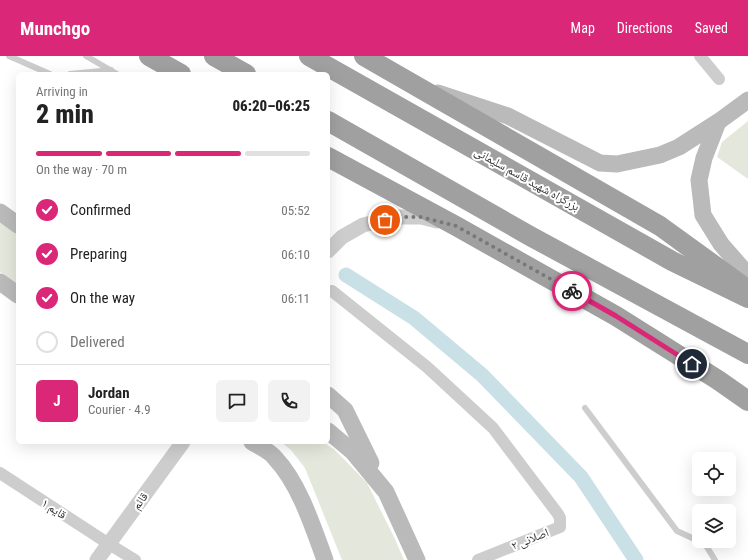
<!DOCTYPE html>
<meta charset="utf-8">
<style>
body{margin:0;font-family:"Roboto Condensed","Noto Naskh Arabic",sans-serif;background:#f2f2f2;color:#222;height:100vh;display:flex;flex-direction:column;font-size:15px;white-space:nowrap}
*{box-sizing:border-box;margin:0}
p{font-size:13px;color:#767676}
.icon{flex:none;width:22px;height:22px;fill:none;stroke:currentColor;stroke-width:2;stroke-linecap:round;stroke-linejoin:round}
.map{position:relative;flex:1;overflow:hidden}
.side{position:absolute;left:16px;top:16px;width:314px;height:372px;display:flex;flex-direction:column;background:#fff;border-radius:6px;box-shadow:0 4px 16px #0002}
.side>*{flex:none}
.fabs{position:absolute;left:692px;top:396px;display:grid;gap:8px}
.fabs a{display:grid;place-items:center;width:44px;height:44px;border-radius:6px;background:#fff;box-shadow:0 4px 16px #0002;font-size:20px}
.pin{position:absolute;display:grid;place-items:center;width:34px;height:34px;color:#fff;margin:-17px;border:2px solid #fff;border-radius:50%;box-shadow:0 1px 4px #0007}
.courier{position:absolute;display:grid;place-items:center;width:40px;height:40px;margin:-20px;border:3px solid #db2777;border-radius:50%;background:#fff;color:#222;box-shadow:0 1px 5px #0007}
.overview em{font-style:normal;font-weight:800}
.overview div{display:flex;flex-direction:column-reverse}
.overview{display:flex;align-items:center;justify-content:space-between;height:68px;padding:0 20px}
h1{font-size:26px;font-weight:800;line-height:30px}
.bar{display:grid;grid-template-columns:repeat(4,1fr);gap:6px 4px;align-content:center;height:48px;padding:0 20px}
.bar i{height:5px;border-radius:3px;background:#e0e0e0}
.bar .on{background:#db2777}
.bar p{grid-column:span 4}
.line{display:flex;align-items:center;gap:10px;padding:0 20px;border-top:1px solid #e0e0e0}
.line div{flex:1}
.round{display:grid;place-items:center;flex:none;width:42px;height:42px;border-radius:6px;background:#f2f2f2}
ol{padding:0 20px;list-style:none}
li{display:flex;align-items:center;gap:12px;height:44px}
li p{margin-inline-start:auto}
li .icon{padding:4px;border-radius:50%;background:#db2777;color:#fff;stroke-width:4}
li:last-child{color:#767676}
li i{width:22px;height:22px;border:2px solid #e0e0e0;border-radius:50%}
header{display:flex;align-items:center;gap:24px;box-sizing:border-box;height:56px;padding:0 20px;background:#db2777;color:#fff}
header strong{font-size:19px}
nav{display:flex;gap:22px;margin-inline-start:auto;font-size:14px}
.map>svg:first-child{display:block}
.green{fill:#e4e8dc}
.lines{fill:none;stroke-linecap:round;stroke-linejoin:round}
.canal{stroke:#cae0e7;stroke-width:15}
.service{stroke:#cdcdcd;stroke-width:6}
.minor{stroke:#cdcdcd;stroke-width:12}
.tertiary{stroke:#cdcdcd;stroke-width:15}
.secondary{stroke:#bababa;stroke-width:17}
.trunk{stroke:#a0a0a0;stroke-width:20}
.done{stroke:#787878;stroke-width:4;stroke-dasharray:0 7.2}
.route{stroke:#db2777;stroke-width:5}
.labels{text-anchor:middle;stroke-width:4;stroke-linejoin:round;paint-order:stroke}
.street-label{font-size:12px;fill:#303030;stroke:#fff}
</style>
<header>
<strong>Munchgo</strong>
<nav><a>Map</a><a>Directions</a><a>Saved</a></nav>
</header>
<div class="map">
<svg width="748" height="504" viewBox="0 0 748 504">
<rect width="100%" height="100%" fill="#fff"/>
<g class="green">
<polygon points="748,65 748,123 717,101 722,86"/>
<polygon points="0,165 18,177 18,229 0,216"/>
<polygon points="281,386 323,386 334,393 367,427 395,483 404,504 342,504 305,412 291,394"/>
</g>
<g class="lines">
<polyline class="canal" points="346,219 414,262 482,319 581,421 636,504"/>
<g class="service">
<polyline points="9,0 50,18"/>
<polyline points="86,0 117,18"/>
<polyline points="70,18 111,14"/>
<polyline points="585,352 677,475 705,488 715,504"/>
</g>
<g class="minor">
<polyline points="700,0 719,23"/>
<polyline points="332,235 427,311 493,372 558,458 560,462 560,471 478,504"/>
<polyline points="0,417 109,488 135,504"/>
</g>
<g class="tertiary">
<polyline points="328,195 342,181 363,169 396,161 421,161 437,165"/>
<polyline points="97,504 183,386"/>
</g>
<g class="secondary">
<polyline points="438,37 508,60 600,107 617,108 660,99 679,91 718,66 748,44"/>
<polyline points="718,66 704,102 699,124 703,159 721,188 748,219"/>
<polyline points="0,156 18,169"/>
<polyline points="0,226 18,239"/>
<polyline points="328,339 345,354 371,407"/>
<polyline points="328,375 353,396 386,436 417,504"/>
<path d="M252 386C260 391 270 395 275 402 299 427 313 471 325 504"/>
</g>
<g class="trunk">
<polyline points="149,0 181,18"/>
<polyline points="214,0 246,18"/>
<polyline points="309,0 672,205 748,242"/>
<polyline points="364,0 660,170 740,228"/>
<polyline points="328,65 530,180 748,298"/>
<polyline points="328,101 456,170 616,260 718,324 748,345"/>
</g>
</g>
<g class="lines">
<polyline class="done" points="385,164 396,161 421,161 456,170 572,235"/>
<polyline class="route" points="572,235 616,260 692,308"/>
</g>
<g class="labels">
<g class="street-label">
<text transform="translate(527 123) rotate(29)" y="4">بزرگراه شهید قاسم سلیمانی</text>
<text transform="translate(140 445) rotate(-54)" y="4">قائم</text>
<text transform="translate(54 453) rotate(33)" y="4">قایم ۱</text>
<text transform="translate(530 483) rotate(-22)" y="4">اصلانی ۲</text>
</g>
</g>
</svg>
<div class="fabs">
<a><svg class="icon" aria-label="locate" viewBox="0 0 24 24"><circle cx="12" cy="12" r="6"/><path d="M12 2v4M12 18v4M2 12h4M18 12h4"/></svg></a>
<a><svg class="icon" aria-label="layers" viewBox="0 0 24 24"><path d="M12 4l9 5-9 5-9-5zM3 14l9 5 9-5"/></svg></a>
</div>
<div class="pin" style="left:385px;top:164px;background:#ea580c"><svg class="icon" aria-label="bag" viewBox="0 0 24 24"><path d="M5 8h14l-1 12H6zM9 8a3 3 0 0 1 6 0"/></svg></div>
<div class="pin" style="left:692px;top:308px;background:#1f2937"><svg class="icon" aria-label="home" viewBox="0 0 24 24"><path d="M3 11l9-7 9 7M6 9v11h12V9"/></svg></div>
<div class="courier" style="left:572px;top:235px"><svg class="icon" aria-label="bike" viewBox="0 0 24 24"><circle cx="6" cy="16" r="4"/><circle cx="18" cy="16" r="4"/><path d="M6 16l4-8h5l3 8M10 8l3 8H6M13 5h3"/></svg></div>
<section class="side">
<div class="overview"><div><h1>2 min</h1><p>Arriving in</p></div><em>06:20–06:25</em></div>
<div class="bar"><i class="on"></i><i class="on"></i><i class="on"></i><i></i><p>On the way · 70 m</p></div>
<ol>
<li><svg class="icon" aria-label="check" viewBox="0 0 24 24"><path d="M5 12l5 5 9-10"/></svg>Confirmed<p>05:52</p></li>
<li><svg class="icon" aria-label="check" viewBox="0 0 24 24"><path d="M5 12l5 5 9-10"/></svg>Preparing<p>06:10</p></li>
<li><svg class="icon" aria-label="check" viewBox="0 0 24 24"><path d="M5 12l5 5 9-10"/></svg>On the way<p>06:11</p></li>
<li><i></i>Delivered</li>
</ol>
<div class="line" style="height:72px"><b class="round" style="background:#db2777;color:#fff">J</b><div><b>Jordan</b><p>Courier · 4.9</p></div><a class="round"><svg class="icon" aria-label="chat" viewBox="0 0 24 24"><path d="M4 5h16v11H9l-5 4z"/></svg></a><a class="round"><svg class="icon" aria-label="phone" viewBox="0 0 24 24"><path d="M5 4h4l2 5-3 2q2 4 5 5l2-3 5 2v4C11 20 4 13 5 4z"/></svg></a></div>
</section>
</div>
